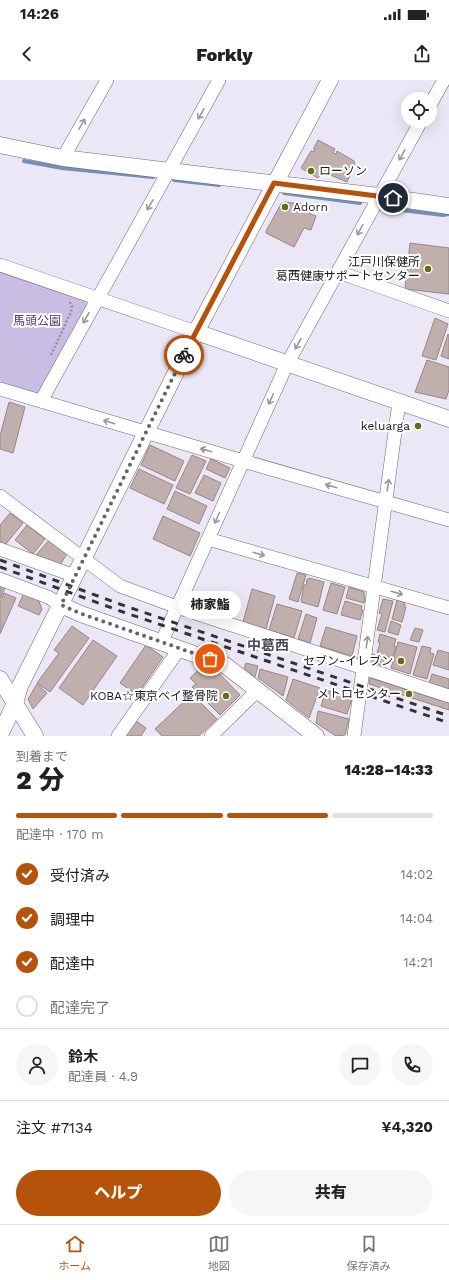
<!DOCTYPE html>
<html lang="ja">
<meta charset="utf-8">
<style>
body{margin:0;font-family:"Work Sans","Noto Sans JP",sans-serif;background:#f6f6f6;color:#222;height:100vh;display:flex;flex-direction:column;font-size:15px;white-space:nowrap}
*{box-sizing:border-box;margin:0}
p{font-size:13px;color:#767676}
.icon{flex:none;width:22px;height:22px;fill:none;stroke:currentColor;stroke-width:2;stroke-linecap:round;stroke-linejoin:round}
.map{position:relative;height:656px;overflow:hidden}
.sheet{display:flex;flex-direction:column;background:#fff;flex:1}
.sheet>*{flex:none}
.fabs{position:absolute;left:401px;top:12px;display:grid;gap:8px}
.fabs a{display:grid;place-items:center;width:36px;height:36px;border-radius:50%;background:#fff;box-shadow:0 4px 16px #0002;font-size:20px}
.pin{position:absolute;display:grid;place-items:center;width:34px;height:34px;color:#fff;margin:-17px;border:2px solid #fff;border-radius:50%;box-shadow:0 1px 4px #0007}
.courier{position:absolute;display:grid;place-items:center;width:40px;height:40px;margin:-20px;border:3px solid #b45309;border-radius:50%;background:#fff;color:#222;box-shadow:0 1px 5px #0007}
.bubble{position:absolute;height:28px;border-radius:14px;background:#fff;box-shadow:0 4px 16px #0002;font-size:13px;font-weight:800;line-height:28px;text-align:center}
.headline em{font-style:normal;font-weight:800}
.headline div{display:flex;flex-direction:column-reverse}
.headline{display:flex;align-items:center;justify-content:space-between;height:68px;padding:0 16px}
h1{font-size:26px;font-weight:800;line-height:30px}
.bar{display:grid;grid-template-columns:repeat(4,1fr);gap:6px 4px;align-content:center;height:48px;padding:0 16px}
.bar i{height:5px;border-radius:3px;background:#e0e0e0}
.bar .selected{background:#b45309}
.bar p{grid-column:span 4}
.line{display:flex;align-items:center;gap:10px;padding:0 16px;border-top:1px solid #e0e0e0}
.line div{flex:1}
.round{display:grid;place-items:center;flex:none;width:42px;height:42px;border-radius:21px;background:#f6f6f6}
ol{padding:0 16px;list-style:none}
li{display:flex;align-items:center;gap:12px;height:44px}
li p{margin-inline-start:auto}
li .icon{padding:4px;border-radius:50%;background:#b45309;color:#fff;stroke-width:4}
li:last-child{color:#767676}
li i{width:22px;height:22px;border:2px solid #e0e0e0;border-radius:50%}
.cta{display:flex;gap:8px;margin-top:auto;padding:8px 16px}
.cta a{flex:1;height:46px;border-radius:24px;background:#b45309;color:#fff;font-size:16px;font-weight:800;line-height:46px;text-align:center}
.cta a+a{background:#f6f6f6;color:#222}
.status{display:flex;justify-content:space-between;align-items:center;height:28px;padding:0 20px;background:#fff;direction:ltr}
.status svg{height:11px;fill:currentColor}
header{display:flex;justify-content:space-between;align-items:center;height:52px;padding:0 16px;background:#fff;font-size:18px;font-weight:800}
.dock{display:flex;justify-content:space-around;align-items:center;height:56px;border-top:1px solid #e0e0e0;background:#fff;font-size:11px;color:#767676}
.dock a{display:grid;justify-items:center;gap:2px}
.dock .selected{color:#b45309}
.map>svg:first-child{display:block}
.green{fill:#c9bde4}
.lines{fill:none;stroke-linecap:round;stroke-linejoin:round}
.stream{stroke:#738eb7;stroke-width:4}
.building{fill:#c0afac;stroke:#978784}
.minor-casing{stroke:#6c6875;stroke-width:14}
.tertiary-casing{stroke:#6c6875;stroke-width:17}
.path{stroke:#94909b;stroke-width:2.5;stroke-dasharray:2 2;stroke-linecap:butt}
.minor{stroke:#fff;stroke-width:13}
.tertiary{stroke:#fff;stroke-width:16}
.rail{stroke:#343238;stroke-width:3;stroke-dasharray:7 7;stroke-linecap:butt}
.oneway{stroke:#99989a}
.done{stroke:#65626a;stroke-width:4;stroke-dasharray:0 7.2}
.route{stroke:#b45309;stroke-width:5}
.poi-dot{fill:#636d14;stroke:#fff;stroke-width:1.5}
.labels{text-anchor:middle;stroke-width:4;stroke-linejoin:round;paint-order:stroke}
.poi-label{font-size:12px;fill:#1c1a1f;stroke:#fff;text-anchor:end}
.park-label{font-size:12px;fill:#503974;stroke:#fff}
.quarter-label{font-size:14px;font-weight:bold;fill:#4d4955;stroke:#fff}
</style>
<div class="status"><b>14:26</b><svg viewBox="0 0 49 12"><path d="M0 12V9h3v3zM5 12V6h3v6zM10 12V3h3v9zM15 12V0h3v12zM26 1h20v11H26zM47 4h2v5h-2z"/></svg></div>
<header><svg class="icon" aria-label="back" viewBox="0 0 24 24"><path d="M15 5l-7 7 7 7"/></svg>Forkly<svg class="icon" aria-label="share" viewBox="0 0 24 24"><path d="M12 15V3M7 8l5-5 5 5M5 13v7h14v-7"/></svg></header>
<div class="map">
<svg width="449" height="656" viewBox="0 0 449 656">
<rect width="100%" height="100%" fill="#ece7f6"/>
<polygon class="green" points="0,190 86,219 86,226 43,313 36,315 0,304"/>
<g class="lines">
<g class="stream">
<polyline points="24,81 62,88 153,97"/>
<polyline points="174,100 219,105"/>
<polyline points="284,113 360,123"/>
<polyline points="384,128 443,135 449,134"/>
</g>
</g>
<g class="building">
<polygon points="318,60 335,69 333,73 336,74 337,71 354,81 355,85 347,102 323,92 318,98 301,88 311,71 314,72 314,68"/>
<polygon points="285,122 309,125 313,127 310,134 316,136 311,150 304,148 294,167 266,153 266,151 281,124"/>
<polygon points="410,163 449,168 449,214 405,209"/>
<polygon points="435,238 448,244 436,280 422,276"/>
<polygon points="448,254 449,255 449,279 441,276"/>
<polygon points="427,280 449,287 449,310 446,319 415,312"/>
<polygon points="9,322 25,327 13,373 0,369 0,356"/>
<polygon points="150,365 184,381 175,401 141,385"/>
<polygon points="192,375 206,381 190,414 176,408"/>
<polygon points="211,379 230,388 225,398 206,389"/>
<polygon points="139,389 173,405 164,424 130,408"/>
<polygon points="204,395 221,403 213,421 195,413"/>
<polygon points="175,411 207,426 199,444 167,429"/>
<polygon points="10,433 23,443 5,465 0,461 0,445"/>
<polygon points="163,436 200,453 190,476 153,459"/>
<polygon points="27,445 45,459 33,474 15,460"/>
<polygon points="49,460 67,474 60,485 36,475"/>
<polygon points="297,493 306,495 298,522 289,519"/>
<polygon points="309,498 324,502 318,527 301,522 304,505 306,505 307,499 309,499"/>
<polygon points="331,503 345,507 337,534 323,530"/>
<polygon points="0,506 5,508 0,519"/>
<polygon points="349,507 364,512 364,516 365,516 364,523 346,518"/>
<polygon points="252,509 275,516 266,549 243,542"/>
<polygon points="4,513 16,518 0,554 0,523"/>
<polygon points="24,513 38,519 42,529 39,535 18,526"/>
<polygon points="383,519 393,521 385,552 377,550 382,534 379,533"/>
<polygon points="397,520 404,522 404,524 405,524 405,527 406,527 402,542 392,539"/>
<polygon points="345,521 362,526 361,529 363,530 360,540 341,535"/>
<polygon points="277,524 302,531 294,558 269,550"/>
<polygon points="306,534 317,538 310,563 298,559"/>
<polygon points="391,541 401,545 398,555 388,552"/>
<polygon points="72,546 89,558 50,612 37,603 59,573 54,570"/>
<polygon points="326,547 357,556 352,576 320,566"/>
<polygon points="415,548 423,550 419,562 410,560"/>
<polygon points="380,554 396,559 394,566 396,567 392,578 377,573 380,563 378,562"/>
<polygon points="93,560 117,576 83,625 59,608"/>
<polygon points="398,562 417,567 410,594 391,588"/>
<polygon points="146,565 163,577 137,615 120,603"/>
<polygon points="422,566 431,568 430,573 434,574 427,599 413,595"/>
<polygon points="438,570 449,573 449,590 433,585"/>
<polygon points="372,574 391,580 390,583 387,582 386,587 374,583 372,580"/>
<polygon points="246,583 258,586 255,597 244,588"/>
<polygon points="204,585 209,589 212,586 240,615 220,635 192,607 196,604 190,598"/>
<polygon points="260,589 288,597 283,616 258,598"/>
<polygon points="432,594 449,599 449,609 429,603"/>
<polygon points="370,598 449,623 449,630 369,604"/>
<polygon points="293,599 320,608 309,638 286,620"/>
<polygon points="37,604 47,613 33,629 28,619"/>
<polygon points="326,610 352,618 347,634 321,626"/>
<polygon points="192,614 217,639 199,656 162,656 155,649"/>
<polygon points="318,631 349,639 345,655 336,656 316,643"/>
<polygon points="135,640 146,648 141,656 124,656"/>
</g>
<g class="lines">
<g class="minor-casing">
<g id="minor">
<polyline points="430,25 444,0"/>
<polyline points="63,78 107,0"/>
<polyline points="0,185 196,252"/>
<polyline points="338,192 449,231"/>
<polyline points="0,309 243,381 449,440"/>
<polyline points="41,321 219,0"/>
<polyline points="0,416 120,506 177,527 449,616"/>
<polyline points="208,459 449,528"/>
<polyline points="0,469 75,496"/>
<polyline points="0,499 48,517 61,525"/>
<polyline points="162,561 287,284 421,41"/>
<polyline points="118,656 180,568"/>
<polyline points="211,656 258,610"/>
<polyline points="354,656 399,322"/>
</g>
</g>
<g class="tertiary-casing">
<g id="tertiary">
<polyline points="0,65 63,78 379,116 449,126"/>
<polyline points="196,252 449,339"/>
<polyline points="61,525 81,534 225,585 316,656"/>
<polyline points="0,599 35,656"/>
<polyline points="0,655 15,623 20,606 196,252 330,0"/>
</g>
</g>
<polyline class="path" points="51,275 71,232 72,226 69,221"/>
<use href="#minor" class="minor"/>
<use href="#tertiary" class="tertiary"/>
<g class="rail">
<polyline points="0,480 125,526 449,636"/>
<polyline points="0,487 123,532 449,643"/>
</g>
</g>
<defs><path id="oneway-shaft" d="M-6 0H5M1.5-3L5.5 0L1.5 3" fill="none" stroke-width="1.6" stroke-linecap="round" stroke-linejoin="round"/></defs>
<g class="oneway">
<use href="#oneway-shaft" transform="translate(201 34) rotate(119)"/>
<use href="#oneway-shaft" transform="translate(82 44) rotate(-60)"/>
<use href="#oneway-shaft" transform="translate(402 75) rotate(119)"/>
<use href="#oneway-shaft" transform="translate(150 125) rotate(120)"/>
<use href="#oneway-shaft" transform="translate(360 150) rotate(118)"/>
<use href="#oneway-shaft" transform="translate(86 238) rotate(119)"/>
<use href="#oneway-shaft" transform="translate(298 264) rotate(119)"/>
<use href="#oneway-shaft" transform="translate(271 319) rotate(114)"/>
<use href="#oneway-shaft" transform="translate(109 342) rotate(-163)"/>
<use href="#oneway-shaft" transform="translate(206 370) rotate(-164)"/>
<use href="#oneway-shaft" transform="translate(388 405) rotate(-82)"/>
<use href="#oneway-shaft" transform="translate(331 406) rotate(-164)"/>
<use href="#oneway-shaft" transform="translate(217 438) rotate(114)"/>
<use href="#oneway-shaft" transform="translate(259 474) rotate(16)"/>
<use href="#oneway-shaft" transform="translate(397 513) rotate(16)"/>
<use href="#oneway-shaft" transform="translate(367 562) rotate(-82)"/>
</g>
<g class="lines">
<polyline class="done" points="184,275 61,525 82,534 210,579"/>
<polyline class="route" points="184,275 274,103 393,118"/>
</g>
<g class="poi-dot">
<circle cx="311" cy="91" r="4"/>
<circle cx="285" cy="127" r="4"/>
<circle cx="428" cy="189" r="4"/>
<circle cx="418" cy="346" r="4"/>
<circle cx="401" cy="581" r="4"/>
<circle cx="409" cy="614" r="4"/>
<circle cx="226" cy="616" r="4"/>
</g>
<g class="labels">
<g class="poi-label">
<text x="319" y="95" text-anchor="start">ローソン</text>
<text x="293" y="131" text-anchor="start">Adorn</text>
<text x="420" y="186">江戸川保健所<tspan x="420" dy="14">葛西健康サポートセンター</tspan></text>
<text x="410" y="350">keluarga</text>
<text x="393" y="585">セブン-イレブン</text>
<text x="401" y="618">メトロセンター</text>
<text x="218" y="620">KOBA☆東京ベイ整骨院</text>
</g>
<g class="park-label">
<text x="37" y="245">馬頭公園</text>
</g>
<g class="quarter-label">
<text x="268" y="570">中葛西</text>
</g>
</g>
</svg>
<div class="fabs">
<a><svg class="icon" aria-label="locate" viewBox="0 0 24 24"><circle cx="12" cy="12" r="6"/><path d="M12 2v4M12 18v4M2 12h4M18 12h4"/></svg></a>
</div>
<div class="pin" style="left:210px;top:579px;background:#ea580c"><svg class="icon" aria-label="bag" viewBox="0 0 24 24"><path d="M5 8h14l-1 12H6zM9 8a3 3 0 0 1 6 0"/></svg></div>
<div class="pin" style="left:393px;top:118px;background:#1f2937"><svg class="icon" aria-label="home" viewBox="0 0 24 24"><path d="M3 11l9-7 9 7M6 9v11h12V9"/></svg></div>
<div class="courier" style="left:184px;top:275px"><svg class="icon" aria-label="bike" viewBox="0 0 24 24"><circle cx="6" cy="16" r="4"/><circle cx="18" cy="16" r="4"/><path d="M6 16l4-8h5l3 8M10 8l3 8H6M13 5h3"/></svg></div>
<div class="bubble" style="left:179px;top:511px;width:62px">柿家鮨</div>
</div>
<section class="sheet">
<div class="headline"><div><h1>2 分</h1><p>到着まで</p></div><em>14:28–14:33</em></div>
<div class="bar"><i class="selected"></i><i class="selected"></i><i class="selected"></i><i></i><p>配達中 · 170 m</p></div>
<ol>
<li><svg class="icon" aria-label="check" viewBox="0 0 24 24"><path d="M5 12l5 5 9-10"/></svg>受付済み<p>14:02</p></li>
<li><svg class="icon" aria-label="check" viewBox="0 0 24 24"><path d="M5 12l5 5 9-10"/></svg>調理中<p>14:04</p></li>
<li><svg class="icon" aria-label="check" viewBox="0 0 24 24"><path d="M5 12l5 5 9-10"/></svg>配達中<p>14:21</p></li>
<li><i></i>配達完了</li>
</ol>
<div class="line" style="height:72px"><a class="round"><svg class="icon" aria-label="person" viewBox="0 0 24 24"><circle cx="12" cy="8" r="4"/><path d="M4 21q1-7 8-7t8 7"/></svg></a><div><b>鈴木</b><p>配達員 · 4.9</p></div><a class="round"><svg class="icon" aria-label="chat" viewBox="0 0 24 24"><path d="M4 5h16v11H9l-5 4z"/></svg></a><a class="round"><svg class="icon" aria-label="phone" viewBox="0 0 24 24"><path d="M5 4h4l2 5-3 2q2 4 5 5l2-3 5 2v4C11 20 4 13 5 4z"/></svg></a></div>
<div class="line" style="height:52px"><div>注文 #7134</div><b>¥4,320</b></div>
<div class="cta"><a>ヘルプ</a><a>共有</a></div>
</section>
<nav class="dock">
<a class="selected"><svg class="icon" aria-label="home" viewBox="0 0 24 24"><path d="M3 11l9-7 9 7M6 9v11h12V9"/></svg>ホーム</a>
<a><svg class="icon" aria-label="map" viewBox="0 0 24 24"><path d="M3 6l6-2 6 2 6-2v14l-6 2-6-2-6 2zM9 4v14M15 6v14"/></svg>地図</a>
<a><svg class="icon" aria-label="saved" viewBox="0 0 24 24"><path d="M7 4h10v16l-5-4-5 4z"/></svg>保存済み</a>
</nav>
